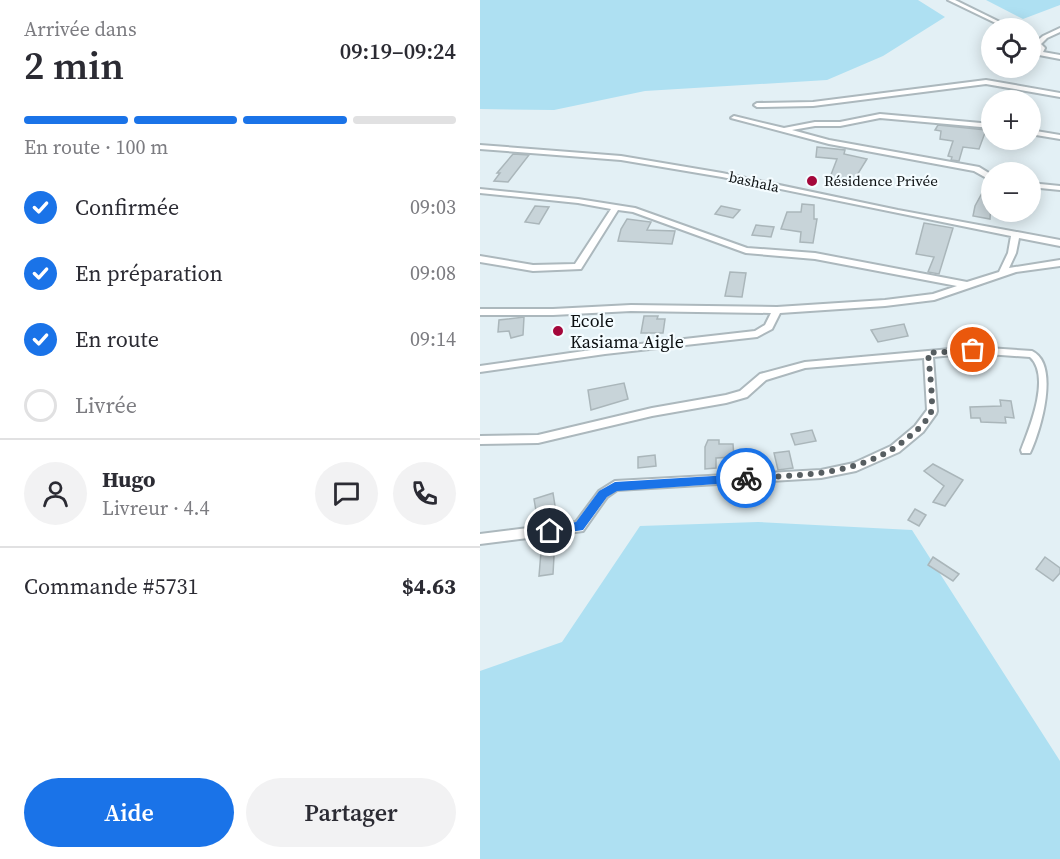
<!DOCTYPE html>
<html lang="fr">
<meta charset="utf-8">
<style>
body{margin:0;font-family:"Source Serif 4",serif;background:#f2f2f3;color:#2b2b33;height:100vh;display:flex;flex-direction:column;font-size:22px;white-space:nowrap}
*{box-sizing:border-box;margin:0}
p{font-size:20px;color:#7c7c81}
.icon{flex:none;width:33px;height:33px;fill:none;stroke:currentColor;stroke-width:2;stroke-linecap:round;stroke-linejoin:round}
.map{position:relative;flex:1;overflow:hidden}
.details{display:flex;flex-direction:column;background:#fff;width:480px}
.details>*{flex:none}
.fabs{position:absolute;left:501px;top:18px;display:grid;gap:12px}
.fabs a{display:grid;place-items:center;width:60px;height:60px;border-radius:50%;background:#fff;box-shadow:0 3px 15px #0003;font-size:30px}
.pin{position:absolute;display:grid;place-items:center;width:51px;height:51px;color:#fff;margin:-26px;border:3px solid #fff;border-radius:50%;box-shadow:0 2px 6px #0007}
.courier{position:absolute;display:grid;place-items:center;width:60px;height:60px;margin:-30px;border:4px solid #1a73e8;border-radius:50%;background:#fff;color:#222;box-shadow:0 2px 8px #0007}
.head em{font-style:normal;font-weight:600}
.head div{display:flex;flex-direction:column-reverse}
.head{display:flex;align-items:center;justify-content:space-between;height:102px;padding:0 24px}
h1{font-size:39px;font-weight:600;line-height:45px}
.bar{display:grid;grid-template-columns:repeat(4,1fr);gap:9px 6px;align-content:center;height:72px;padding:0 24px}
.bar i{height:8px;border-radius:4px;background:#e1e1e2}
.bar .active{background:#1a73e8}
.bar p{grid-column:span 4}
.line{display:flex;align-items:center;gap:15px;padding:0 24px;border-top:2px solid #e1e1e2}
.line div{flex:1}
.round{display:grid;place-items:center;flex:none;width:63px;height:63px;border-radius:32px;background:#f2f2f3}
ol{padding:0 24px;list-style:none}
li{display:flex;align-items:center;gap:18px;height:66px}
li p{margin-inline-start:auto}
li .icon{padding:6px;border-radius:50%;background:#1a73e8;color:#fff;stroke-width:4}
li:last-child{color:#7c7c81}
li i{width:33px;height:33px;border:3px solid #e1e1e2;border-radius:50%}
.primary-button{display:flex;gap:12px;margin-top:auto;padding:12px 24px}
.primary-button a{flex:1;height:69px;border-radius:36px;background:#1a73e8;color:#fff;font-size:24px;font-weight:600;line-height:69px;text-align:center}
.primary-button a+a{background:#f2f2f3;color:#2b2b33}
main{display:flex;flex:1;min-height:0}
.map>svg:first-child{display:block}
.green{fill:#aee0f2}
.building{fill:#c8d4d9;stroke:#aab6ba;stroke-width:1.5}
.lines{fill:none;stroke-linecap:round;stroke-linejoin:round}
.minor-casing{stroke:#acb8bd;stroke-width:4}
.minor{fill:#fff;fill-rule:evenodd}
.route{fill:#1a73e8}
.done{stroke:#575e61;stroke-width:6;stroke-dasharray:0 10.8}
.poi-dot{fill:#a4073b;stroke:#f4fcff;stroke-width:2}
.labels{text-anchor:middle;stroke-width:4.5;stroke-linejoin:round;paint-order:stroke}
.far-poi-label{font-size:15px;fill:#0c1012;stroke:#f4fcff;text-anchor:start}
.far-street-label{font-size:15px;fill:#0c1012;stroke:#f4fcff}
.poi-label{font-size:18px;fill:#0c1012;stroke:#f4fcff;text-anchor:start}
</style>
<main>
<section class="details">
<div class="head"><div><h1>2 min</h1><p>Arrivée dans</p></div><em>09:19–09:24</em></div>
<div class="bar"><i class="active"></i><i class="active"></i><i class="active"></i><i></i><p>En route · 100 m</p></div>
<ol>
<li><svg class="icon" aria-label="check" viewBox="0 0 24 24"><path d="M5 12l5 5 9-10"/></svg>Confirmée<p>09:03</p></li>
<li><svg class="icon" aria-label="check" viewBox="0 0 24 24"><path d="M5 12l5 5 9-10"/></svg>En préparation<p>09:08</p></li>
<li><svg class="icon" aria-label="check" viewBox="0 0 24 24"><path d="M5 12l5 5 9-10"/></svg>En route<p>09:14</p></li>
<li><i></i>Livrée</li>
</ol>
<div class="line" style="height:108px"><a class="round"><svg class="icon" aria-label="person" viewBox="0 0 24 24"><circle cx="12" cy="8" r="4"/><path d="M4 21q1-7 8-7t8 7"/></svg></a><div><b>Hugo</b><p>Livreur · 4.4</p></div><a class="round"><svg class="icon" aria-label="chat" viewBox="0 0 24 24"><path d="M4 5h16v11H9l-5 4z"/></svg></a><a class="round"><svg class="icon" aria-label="phone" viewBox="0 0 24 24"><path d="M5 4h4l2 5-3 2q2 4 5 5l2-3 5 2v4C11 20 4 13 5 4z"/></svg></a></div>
<div class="line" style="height:78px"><div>Commande #5731</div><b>$4.63</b></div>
<div class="primary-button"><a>Aide</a><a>Partager</a></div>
</section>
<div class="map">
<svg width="580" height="859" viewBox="0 0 580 859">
<rect width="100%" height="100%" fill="#e3f0f5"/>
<g class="green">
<polygon points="0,0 438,0 465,17 403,56 347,80 165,91 74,110 0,109"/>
<polygon points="506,0 580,0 580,5 543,19"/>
<polygon points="278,522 432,530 580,761 580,859 0,859 0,671 82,642 160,526"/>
</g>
<g class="building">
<polygon points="458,125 506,130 499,149 483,147 479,161 471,160 472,157 468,156 473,141 460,139 461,131 455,130"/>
<polygon points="337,147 365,150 364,154 387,159 371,185 349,180 357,159 336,157"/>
<polygon points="33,154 49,155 28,182 14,181 20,173 17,173"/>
<polygon points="508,182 512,183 510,219 493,216 495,206"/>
<polygon points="322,204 334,205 334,219 337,219 333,243 320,242 321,232 301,229 307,212 321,212"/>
<polygon points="55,206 69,207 59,224 45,222"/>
<polygon points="241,206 260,210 253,218 235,214"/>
<polygon points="147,219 171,222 167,230 195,231 192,244 138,241 141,229"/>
<polygon points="444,223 473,228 459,274 448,272 454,257 436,254"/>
<polygon points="276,225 294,227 291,237 272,235"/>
<polygon points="250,272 266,273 262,297 245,296"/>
<polygon points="164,316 178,316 177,319 185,319 183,333 161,333"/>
<polygon points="44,317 43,335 31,338 29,331 18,332 19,320"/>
<polygon points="424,324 428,336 398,342 391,330"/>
<polygon points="144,383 148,399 111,410 108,390"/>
<polygon points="520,400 531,401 534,418 525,417 526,423 501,422 500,418 491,418 490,407 521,406"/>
<polygon points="332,430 336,441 315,445 311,434"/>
<polygon points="228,440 239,440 239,444 253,444 254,457 236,458 236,468 225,469 225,447"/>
<polygon points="309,451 313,468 298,470 294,453"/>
<polygon points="175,455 176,466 158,468 158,457"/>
<polygon points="453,464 483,480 465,506 453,502 464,486 444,471"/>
<polygon points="73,493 76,512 57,517 54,499"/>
<polygon points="435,509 446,515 439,526 428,520"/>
<polygon points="75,538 73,574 59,576 62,540"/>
<polygon points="453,557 479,574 473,581 448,565"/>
<polygon points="565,557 580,568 580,573 573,581 556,569"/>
</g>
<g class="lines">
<g class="minor-casing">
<g id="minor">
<polygon points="468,0 475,0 532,28 526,28"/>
<polygon points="580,28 580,32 567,38 561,44 565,48 563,52 580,55 580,59 559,55 556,52 559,48 550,43 550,38 557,41 563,36"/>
<polygon points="506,80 580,93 580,97 506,84 333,106 277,107 274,105 277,103 333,102"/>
<polygon points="400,114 512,124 512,128 400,118 360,126 335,126 312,130 349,140 499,167 512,175 512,181 494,171 349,144 251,118 254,116 304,128 335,122 360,122"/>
<polygon points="550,130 580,135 580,139 550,134"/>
<polygon points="0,145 141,156 242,173 418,210 580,240 580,246 539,238 536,253 529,268 580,260 580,266 536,272 454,300 405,306 300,313 292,329 277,337 125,354 0,372 0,366 125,348 275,331 285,325 291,313 151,311 73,315 0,315 0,309 73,309 151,305 297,307 405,300 453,294 477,286 335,259 266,253 153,212 138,210 101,269 53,271 0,262 0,256 53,265 95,264 131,209 98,203 0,193 0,189 98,199 155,208 267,248 335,253 487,282 519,272 528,253 531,236 242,177 141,160 0,149"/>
<polygon points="550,183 580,186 580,190 550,187"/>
<path d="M493 347 552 351C580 364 561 430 550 453H542L541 450C550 427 571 376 550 357L493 353 453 357 457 411 456 414 443 432 419 452 376 471 341 478 137 490 127 497 103 531 0 544V534L96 522 119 491 135 481 341 470 374 463 411 446 435 426 447 410 444 358 325 368 286 380 267 397 246 403 172 416 58 443 0 444V436L58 435 172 408 246 395 260 391 280 374 325 362Z"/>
</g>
</g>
<use href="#minor" class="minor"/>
</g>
<polygon class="route" points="266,474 271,478 266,482 137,491 127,497 103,530 70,535 65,531 70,526 96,522 119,491 135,482"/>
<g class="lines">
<path class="done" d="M266 478C324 475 384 476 430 436 438 430 447 421 451 412 454 405 449 364 448 353L493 350"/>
</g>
<g class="poi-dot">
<circle cx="332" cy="181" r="6"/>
<circle cx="78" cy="331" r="6"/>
</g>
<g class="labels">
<g class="far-poi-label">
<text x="344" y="186">Résidence Privée</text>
</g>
<g class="far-street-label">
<text transform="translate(274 182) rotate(12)" y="5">bashala</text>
</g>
<g class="poi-label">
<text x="90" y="327">Ecole<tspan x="90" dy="21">Kasiama Aigle</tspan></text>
</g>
</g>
</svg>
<div class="fabs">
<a><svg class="icon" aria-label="locate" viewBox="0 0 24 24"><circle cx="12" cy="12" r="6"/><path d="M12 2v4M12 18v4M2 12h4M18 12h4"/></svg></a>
<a>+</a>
<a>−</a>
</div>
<div class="pin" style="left:493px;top:350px;background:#ea580c"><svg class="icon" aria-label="bag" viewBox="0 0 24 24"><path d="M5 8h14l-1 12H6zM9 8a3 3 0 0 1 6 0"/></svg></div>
<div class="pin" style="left:70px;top:531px;background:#1f2937"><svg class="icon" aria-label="home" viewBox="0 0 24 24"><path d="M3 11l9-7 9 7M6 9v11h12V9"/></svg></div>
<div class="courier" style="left:266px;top:478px"><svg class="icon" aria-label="bike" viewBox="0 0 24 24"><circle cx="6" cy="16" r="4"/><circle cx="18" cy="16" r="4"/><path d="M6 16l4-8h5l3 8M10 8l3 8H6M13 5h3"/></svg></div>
</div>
</main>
